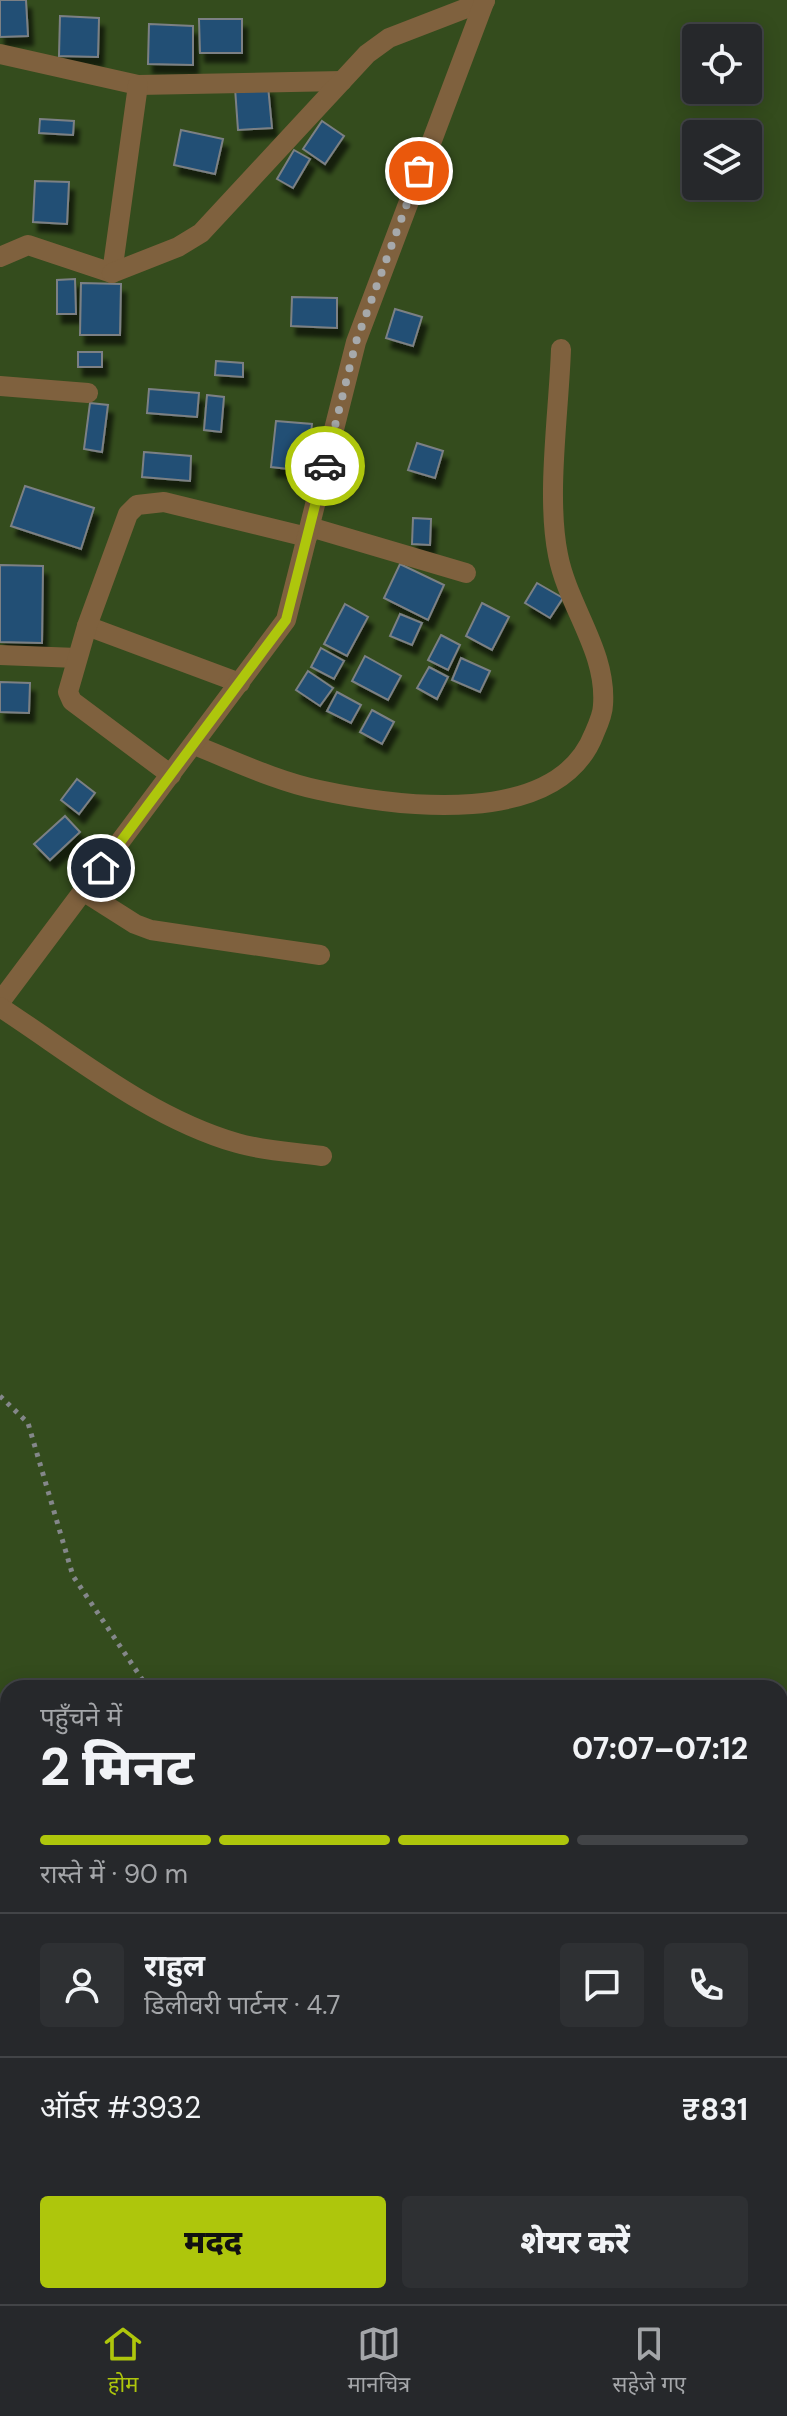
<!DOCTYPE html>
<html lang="hi">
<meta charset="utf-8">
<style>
body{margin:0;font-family:"DM Sans","Noto Sans Devanagari",sans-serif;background:#2e3033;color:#f1f3f6;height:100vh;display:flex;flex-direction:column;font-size:30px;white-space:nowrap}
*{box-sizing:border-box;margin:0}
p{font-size:26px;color:#a4a6a9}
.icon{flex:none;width:44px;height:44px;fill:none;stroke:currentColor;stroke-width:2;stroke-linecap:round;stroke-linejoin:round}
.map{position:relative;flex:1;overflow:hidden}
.sheet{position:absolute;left:0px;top:1680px;width:788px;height:624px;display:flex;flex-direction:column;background:#26282b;border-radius:24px 24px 0 0;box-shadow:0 4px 20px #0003,0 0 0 2px #424447}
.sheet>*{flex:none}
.controls{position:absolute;left:682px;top:24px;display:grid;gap:16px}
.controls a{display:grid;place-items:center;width:80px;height:80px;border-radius:8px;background:#26282b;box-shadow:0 4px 20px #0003,0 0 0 2px #424447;font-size:40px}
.pin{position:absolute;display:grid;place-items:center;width:68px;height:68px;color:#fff;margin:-34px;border:4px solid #fff;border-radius:50%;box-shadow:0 2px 8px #0007}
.courier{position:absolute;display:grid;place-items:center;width:80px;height:80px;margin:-40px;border:6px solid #aec60c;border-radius:50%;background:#fff;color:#222;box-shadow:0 2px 10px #0007}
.summary em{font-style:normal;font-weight:800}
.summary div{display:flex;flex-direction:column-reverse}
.summary{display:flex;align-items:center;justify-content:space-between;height:136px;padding:0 40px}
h1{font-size:52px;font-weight:800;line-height:60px}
.bar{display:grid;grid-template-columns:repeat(4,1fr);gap:12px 8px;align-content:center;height:96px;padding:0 40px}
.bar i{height:10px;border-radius:6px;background:#424447}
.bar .active{background:#aec60c}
.bar p{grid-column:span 4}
.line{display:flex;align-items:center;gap:20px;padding:0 40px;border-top:2px solid #424447}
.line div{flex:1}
.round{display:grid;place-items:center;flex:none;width:84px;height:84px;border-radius:8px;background:#2e3033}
.primary-button{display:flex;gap:16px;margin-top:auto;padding:16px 40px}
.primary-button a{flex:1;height:92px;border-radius:8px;background:#aec60c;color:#111;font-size:32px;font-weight:800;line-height:92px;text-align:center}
.primary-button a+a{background:#2e3033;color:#f1f3f6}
.dock{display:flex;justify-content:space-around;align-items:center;height:112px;border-top:2px solid #424447;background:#26282b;font-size:22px;color:#a4a6a9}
.dock a{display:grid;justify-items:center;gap:4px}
.dock .active{color:#aec60c}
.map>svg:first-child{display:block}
.green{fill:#344c1d;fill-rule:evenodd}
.building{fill:#204f75;stroke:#7c8084;stroke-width:2;filter:url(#shadow)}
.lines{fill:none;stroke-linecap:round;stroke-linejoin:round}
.path{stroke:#84878a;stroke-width:5;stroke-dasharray:4 6;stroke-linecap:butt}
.minor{stroke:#7f613e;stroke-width:20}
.done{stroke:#a6a9ab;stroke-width:8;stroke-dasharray:0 14.4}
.route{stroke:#aec60c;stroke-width:10}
</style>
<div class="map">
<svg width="787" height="2304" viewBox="0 0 787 2304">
<defs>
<filter id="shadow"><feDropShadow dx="5" dy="9" stdDeviation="2" flood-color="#0009"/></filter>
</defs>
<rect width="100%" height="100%" fill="#323639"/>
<path class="green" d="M0 0H787V2304H0ZM696 38H748V90H696ZM696 134H748V186H696ZM8 1688H780V2296H8Z"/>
<g class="building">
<polygon points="0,0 26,0 28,36 0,37"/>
<polygon points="60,16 99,18 98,57 59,56"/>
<polygon points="199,19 242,19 242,53 200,53"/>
<polygon points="149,24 193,26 193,65 148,64"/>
<polygon points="268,86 272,128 238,130 235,88"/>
<polygon points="40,119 74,121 73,135 39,133"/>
<polygon points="322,121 344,136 325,164 303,149"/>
<polygon points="181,130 223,139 215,174 174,165"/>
<polygon points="294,150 310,159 293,188 277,179"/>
<polygon points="35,181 69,182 67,224 33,222"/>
<polygon points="75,279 76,314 57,314 57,280"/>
<polygon points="81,283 121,284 120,335 80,335"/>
<polygon points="292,297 337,298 337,328 291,326"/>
<polygon points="395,309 422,317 413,346 386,338"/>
<rect x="78" y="352" width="24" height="15"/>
<polygon points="216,361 243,363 243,377 215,375"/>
<polygon points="149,389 199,393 197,417 147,413"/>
<polygon points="207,395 224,397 221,432 204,430"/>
<polygon points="90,403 108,405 102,452 84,449"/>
<polygon points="276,421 312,424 307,471 271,467"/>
<polygon points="417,443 443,451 435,478 408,470"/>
<polygon points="144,452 191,456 190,481 142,477"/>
<polygon points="25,486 94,508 81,549 11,526"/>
<polygon points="413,518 431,519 430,545 412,544"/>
<polygon points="400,564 444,585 428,620 384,598"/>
<polygon points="0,565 43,566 42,643 0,642"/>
<polygon points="537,583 563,598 550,618 525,603"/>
<polygon points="482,603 509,617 492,650 466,636"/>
<polygon points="345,604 368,617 347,656 324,644"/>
<polygon points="400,614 422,623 412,645 390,636"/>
<polygon points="441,635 460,645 448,670 428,660"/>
<polygon points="321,648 344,661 334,679 311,667"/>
<polygon points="365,656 401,676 388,700 352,681"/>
<polygon points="461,658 490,671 480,692 452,680"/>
<polygon points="429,667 448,677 437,699 417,688"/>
<polygon points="308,671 333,688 320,706 296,690"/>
<polygon points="0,682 30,683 29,713 0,712"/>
<polygon points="337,692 361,705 351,723 327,711"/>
<polygon points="372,710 394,722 382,744 360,732"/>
<polygon points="77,779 95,793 79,814 61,800"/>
<polygon points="65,816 80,832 50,860 34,844"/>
<polygon points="93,2296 103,2296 120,2302 90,2304"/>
</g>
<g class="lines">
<g class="path">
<polyline points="0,1396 28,1423 73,1576 148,1688"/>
<polyline points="780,1805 787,1800"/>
<polyline points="780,1817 787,1817"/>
</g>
<g class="minor">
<polyline points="0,54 138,85 342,81"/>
<polyline points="0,257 28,245 112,273 138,85"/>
<polyline points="112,273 178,247 201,233 367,54 389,38 485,1"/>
<polyline points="0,386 88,393"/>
<polyline points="310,527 466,573"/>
<polyline points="87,626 240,683"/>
<polyline points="0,655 77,658"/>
<path d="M194 745C235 761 276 781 319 790 398 807 557 829 594 734 598 725 603 714 603 705 607 651 568 607 558 555 546 496 559 411 561 349"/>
<polyline points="171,775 72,701 68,692 87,626 128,514 137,505 164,502 307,537"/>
<polyline points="83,891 135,924 151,930 320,955"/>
<polyline points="0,1002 286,620 356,342 485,0"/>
<path d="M0 1007C75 1056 150 1118 237 1143 264 1151 294 1152 322 1156"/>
<polyline points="0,2019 8,2028"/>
</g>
</g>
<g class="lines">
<polyline class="done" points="325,466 356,342 419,171"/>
<polyline class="route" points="101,868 286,620 325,466"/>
</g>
</svg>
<div class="controls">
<a><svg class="icon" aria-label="locate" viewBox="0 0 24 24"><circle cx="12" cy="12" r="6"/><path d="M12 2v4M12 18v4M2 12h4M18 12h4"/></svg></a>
<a><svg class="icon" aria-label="layers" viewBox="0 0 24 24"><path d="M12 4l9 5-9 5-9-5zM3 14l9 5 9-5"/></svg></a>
</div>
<div class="pin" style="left:419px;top:171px;background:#ea580c"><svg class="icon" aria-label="bag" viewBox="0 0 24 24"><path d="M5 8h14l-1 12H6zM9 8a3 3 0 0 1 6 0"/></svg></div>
<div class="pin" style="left:101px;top:868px;background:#1f2937"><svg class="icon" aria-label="home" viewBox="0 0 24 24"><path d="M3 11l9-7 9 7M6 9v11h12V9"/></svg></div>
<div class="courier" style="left:325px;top:466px"><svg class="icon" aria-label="car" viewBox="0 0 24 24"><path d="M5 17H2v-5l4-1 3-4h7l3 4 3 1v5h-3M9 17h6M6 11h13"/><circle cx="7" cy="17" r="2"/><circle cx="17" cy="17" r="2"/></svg></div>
<section class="sheet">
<div class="summary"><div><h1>2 मिनट</h1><p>पहुँचने में</p></div><em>07:07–07:12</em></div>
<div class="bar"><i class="active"></i><i class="active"></i><i class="active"></i><i></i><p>रास्ते में · 90 m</p></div>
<div class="line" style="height:144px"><a class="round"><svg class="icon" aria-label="person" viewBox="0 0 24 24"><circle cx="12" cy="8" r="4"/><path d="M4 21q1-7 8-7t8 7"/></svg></a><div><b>राहुल</b><p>डिलीवरी पार्टनर · 4.7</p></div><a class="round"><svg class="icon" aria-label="chat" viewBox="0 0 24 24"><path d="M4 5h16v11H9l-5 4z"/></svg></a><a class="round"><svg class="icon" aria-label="phone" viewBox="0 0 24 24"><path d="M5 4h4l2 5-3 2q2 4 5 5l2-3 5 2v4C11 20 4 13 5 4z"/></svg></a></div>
<div class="line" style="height:104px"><div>ऑर्डर #3932</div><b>₹831</b></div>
<div class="primary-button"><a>मदद</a><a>शेयर करें</a></div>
</section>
</div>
<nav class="dock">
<a class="active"><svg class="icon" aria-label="home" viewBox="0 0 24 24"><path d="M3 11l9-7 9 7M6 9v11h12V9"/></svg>होम</a>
<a><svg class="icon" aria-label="map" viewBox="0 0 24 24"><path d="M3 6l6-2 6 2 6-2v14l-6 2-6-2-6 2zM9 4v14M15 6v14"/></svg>मानचित्र</a>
<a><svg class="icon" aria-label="saved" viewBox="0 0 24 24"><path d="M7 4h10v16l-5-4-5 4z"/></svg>सहेजे गए</a>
</nav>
